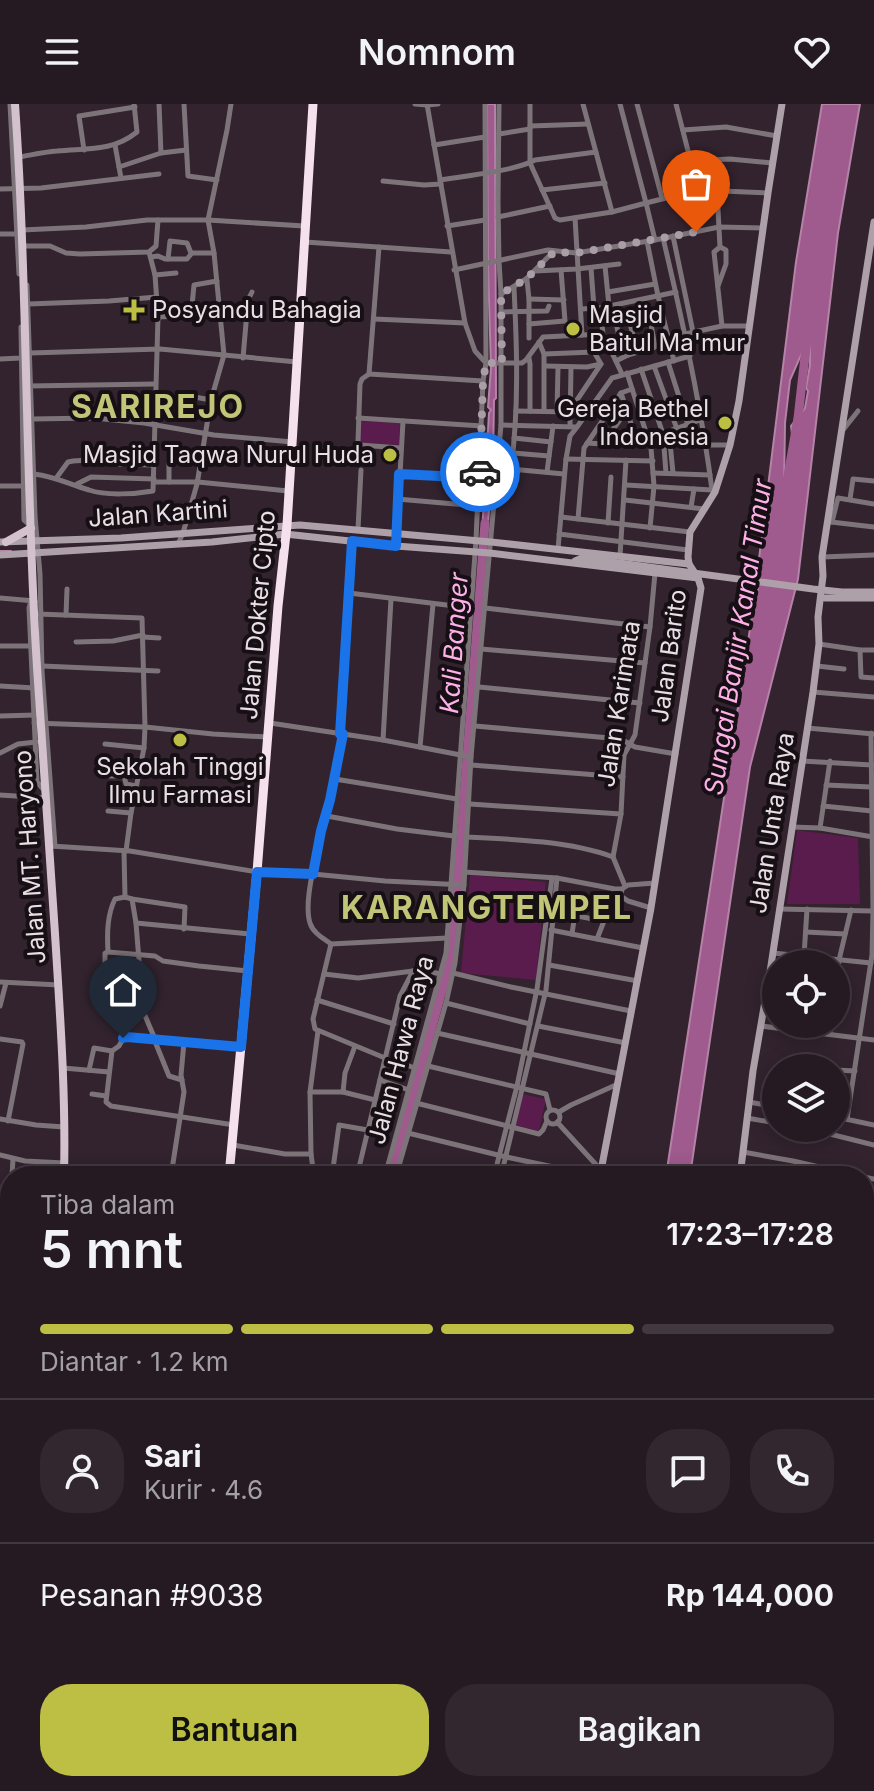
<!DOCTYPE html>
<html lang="id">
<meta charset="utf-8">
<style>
body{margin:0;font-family:Inter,sans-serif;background:#32272f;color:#f1f3f6;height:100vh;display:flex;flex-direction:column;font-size:30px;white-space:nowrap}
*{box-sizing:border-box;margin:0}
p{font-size:26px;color:#a4a1a5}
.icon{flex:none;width:44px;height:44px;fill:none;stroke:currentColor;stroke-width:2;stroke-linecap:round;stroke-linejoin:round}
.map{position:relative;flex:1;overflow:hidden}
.panel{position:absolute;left:0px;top:1062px;width:874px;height:626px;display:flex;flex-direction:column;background:#261a22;border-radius:32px 32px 0 0;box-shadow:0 4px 20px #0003,0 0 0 2px #423840}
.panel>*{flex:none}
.controls{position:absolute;left:762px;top:846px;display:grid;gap:16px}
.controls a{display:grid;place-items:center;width:88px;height:88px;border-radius:50%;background:#261a22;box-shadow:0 4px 20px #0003,0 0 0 2px #423840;font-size:40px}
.pin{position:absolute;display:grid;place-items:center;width:68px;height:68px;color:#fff;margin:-82px -34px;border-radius:50% 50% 50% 0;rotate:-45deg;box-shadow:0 0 8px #0007}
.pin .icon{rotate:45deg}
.courier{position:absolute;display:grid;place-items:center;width:80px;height:80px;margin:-40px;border:6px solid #1a73e8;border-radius:50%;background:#fff;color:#222;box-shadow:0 2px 10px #0007}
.summary em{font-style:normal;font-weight:600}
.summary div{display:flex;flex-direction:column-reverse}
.summary{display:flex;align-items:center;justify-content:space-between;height:136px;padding:0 40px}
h1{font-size:52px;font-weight:600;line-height:60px}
.bar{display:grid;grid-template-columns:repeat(4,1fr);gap:12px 8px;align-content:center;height:96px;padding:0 40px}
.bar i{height:10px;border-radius:6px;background:#423840}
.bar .current{background:#bcbf43}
.bar p{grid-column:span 4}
.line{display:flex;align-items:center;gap:20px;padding:0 40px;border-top:2px solid #423840}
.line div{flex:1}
.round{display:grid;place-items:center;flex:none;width:84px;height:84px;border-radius:32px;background:#32272f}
.button{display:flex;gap:16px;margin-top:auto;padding:16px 40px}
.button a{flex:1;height:92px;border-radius:32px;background:#bcbf43;color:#111;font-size:32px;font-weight:600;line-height:92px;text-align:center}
.button a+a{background:#32272f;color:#f1f3f6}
header{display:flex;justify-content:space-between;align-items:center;height:104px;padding:0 40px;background:#261a22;font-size:36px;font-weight:600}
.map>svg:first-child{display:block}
.green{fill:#5a1b4d}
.water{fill:#9f5a8e;stroke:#b582a8;stroke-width:2;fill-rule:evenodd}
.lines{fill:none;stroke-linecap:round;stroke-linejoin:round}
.stream{stroke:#b582a8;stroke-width:2}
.river{stroke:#9f5a8e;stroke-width:9}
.street{stroke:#7d747a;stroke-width:5}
.secondary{stroke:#ada0a9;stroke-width:7}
.primary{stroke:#d3c1cd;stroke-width:8}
.highway{stroke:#f5e0ee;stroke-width:9}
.done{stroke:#a99da6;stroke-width:8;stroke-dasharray:0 14.4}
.route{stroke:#1a73e8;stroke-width:10}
.poi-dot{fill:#bcbf43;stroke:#160f14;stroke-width:3}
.labels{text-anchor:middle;stroke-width:8;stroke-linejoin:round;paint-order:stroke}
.poi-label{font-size:24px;fill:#e9dee6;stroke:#160f14;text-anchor:start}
.street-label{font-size:24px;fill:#e9dee6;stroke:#160f14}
.water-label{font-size:26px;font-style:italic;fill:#fdb0e8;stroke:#160f14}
.district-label{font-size:32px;font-weight:bold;letter-spacing:2px;fill:#c2c577;stroke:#160f14}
</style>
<header><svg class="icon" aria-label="menu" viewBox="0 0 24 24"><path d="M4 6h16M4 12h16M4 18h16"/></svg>Nomnom<svg class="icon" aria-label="heart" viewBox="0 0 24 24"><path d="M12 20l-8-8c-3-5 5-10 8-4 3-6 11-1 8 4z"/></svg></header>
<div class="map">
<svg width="874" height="1687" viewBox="0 0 874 1687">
<rect width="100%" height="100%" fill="#32232e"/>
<g class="green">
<polygon points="360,317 400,319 399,341 359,339"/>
<polygon points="797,726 858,734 860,800 787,800"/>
<polygon points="470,771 546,778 536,876 461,869"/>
<polygon points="522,990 546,995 539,1027 515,1021"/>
</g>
<g class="water">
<polygon points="487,0 495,0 496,294 494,296 493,360 487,430 482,429 489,309 491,306 488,303 491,264 488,162"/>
<path d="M822 0H860L838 129 798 475 750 663 690 1072H666L755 492 758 485 757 471 796 158ZM809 229 810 230V261L806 284 808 287 805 304 791 322 794 346 788 358V379L784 383 785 319 790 276 805 242Z"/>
</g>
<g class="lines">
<g class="stream">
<polyline points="0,447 11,447"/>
<polyline points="763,1678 764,1687"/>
</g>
<g class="river">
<polyline points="785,389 798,314 808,226"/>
<polyline points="391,1072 452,850 485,419"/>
</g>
<g class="street">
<polyline points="10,0 19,170 23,170"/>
<polyline points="159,0 161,49"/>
<polyline points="184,0 188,72 217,76"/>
<polyline points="415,0 427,1 438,0"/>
<polyline points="485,0 486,259 522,259 526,256 543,233 603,230"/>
<polyline points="530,0 530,59 555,114 560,116 612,108 583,0"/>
<polyline points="637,0 662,94"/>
<polyline points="676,0 698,86"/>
<polyline points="530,22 588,20"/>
<polyline points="683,26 726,23 777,32"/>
<polyline points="499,30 530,25"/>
<polyline points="115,41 119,63"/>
<polyline points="434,41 485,33"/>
<polyline points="84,46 79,12 135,3"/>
<path d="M19 53C31 51 44 48 57 47 87 44 112 48 137 28L134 0"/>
<polyline points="691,57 730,55 773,59"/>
<polyline points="121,74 119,63 161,49 186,46"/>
<path d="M440 76C465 72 515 67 535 56L596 48"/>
<polyline points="383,77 424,81 441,80"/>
<polyline points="0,85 41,84 159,70"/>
<polyline points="542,86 605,79"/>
<polyline points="717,87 720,143 714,148 722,222"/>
<polyline points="612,108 646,99 620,0"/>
<polyline points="498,113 550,102"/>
<polyline points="575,114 582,231"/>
<polyline points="447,122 485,116"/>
<polyline points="22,126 86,123 147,116 208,116 304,122"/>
<polyline points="0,130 19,130"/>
<polyline points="673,132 693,228"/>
<path d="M663 134C683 218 701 301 712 386L715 388"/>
<polyline points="655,136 646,99 698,86 768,89"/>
<polyline points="647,137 658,192 674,257"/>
<polyline points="305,138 451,148"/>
<polyline points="22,142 50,142 66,149 80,150 149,148 156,142 158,116"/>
<polyline points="151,153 158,152 165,155 187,155 192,149 214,149"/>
<polyline points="168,155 170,137 187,139 191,149"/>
<polyline points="605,162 609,202"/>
<polyline points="591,164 594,204"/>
<polyline points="454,166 548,146 576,149 655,136 719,123 763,124"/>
<polyline points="535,167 577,165 619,160"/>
<polyline points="155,171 176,169"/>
<polyline points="527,176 529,195 529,234"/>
<polyline points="27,181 35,412 40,470 42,567 55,742"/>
<polyline points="718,182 726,160 726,146 720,143"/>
<polyline points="608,188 655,180"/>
<polyline points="501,190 526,175 553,148"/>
<polyline points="529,195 564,196"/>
<polyline points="28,200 109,197 157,193"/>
<polyline points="600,204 676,188"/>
<polyline points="581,205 600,204 603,230 622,270"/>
<polyline points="502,208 547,207 549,202"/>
<polyline points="191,212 194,181 217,177"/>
<polyline points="628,212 633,231 641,247"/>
<polyline points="158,213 220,210"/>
<polyline points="374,215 465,219"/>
<polyline points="615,215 619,232 628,251"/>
<polyline points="602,217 661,206"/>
<polyline points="529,220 565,217 561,166"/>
<polyline points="24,223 21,223 24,416 31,422"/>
<polyline points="685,230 722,222 749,222"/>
<polyline points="539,238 544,250 544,307"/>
<polyline points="544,250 594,248 601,260"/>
<polyline points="243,254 248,196 252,188"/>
<polyline points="529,254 530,260 530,307"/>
<polyline points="0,255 21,254 30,249 160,245 297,258"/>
<polyline points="616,257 628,251 655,243 649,209"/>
<polyline points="668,258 688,321"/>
<polyline points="545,262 587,263 601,260 577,296 571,301"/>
<polyline points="654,262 677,325"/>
<polyline points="641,265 663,330 666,369"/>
<polyline points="627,269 651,344 654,382 650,424"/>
<polyline points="369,270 379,143"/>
<polyline points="369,270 362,275 360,280 358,338 360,341 401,344"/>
<polyline points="369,270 483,277"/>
<polyline points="28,282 155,280"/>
<polyline points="621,289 638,341"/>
<polyline points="155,293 189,292 211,296"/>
<polyline points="516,307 571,308"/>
<polyline points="626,307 603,340 651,341"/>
<polyline points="557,308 558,263"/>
<polyline points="358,314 482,322"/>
<polyline points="32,315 94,314 144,319 214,331 292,338"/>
<polyline points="501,321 576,323"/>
<polyline points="570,322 571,263"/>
<polyline points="843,326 858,307"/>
<polyline points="669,328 673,369"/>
<polyline points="514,334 551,338"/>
<polyline points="649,334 703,315"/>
<polyline points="587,339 603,340"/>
<polyline points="706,341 730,341"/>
<polyline points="513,349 549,352"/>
<polyline points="566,355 653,357"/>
<polyline points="169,360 169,378"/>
<polyline points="480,362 564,370"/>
<path d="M511 364C519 305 517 244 514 184"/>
<polyline points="547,368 553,322"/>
<polyline points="653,369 710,371"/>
<path d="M34 370C57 373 68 380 89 386 106 392 136 390 153 387L158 213 155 171 149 148"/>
<polyline points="399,370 479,374"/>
<polyline points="57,373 68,358 73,357 89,356 111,360 154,361"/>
<polyline points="154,378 198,378 288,387"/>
<polyline points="77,380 91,373 154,375"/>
<polyline points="626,381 712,386"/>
<polyline points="0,382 23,382"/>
<polyline points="397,395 478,402"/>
<polyline points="850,395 853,375 874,377"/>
<polyline points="625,396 704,405"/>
<polyline points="691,403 694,385"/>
<polyline points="561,413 690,428"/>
<polyline points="578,415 584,344 621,289 632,285"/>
<polyline points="831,418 874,423"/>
<polyline points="832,418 838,394 874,400"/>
<polyline points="608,419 611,373"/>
<polyline points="358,425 361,366"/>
<polyline points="559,430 688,446"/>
<polyline points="352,437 349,489 471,504"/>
<polyline points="178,440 183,429 197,380 211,296 224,251 214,149 208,116 227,26 231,0"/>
<polyline points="396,442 403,317"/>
<polyline points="558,445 566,355 570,332 577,323 612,274 690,252"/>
<polyline points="620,452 626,356"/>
<polyline points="822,453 874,451"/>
<polyline points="0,494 35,497"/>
<polyline points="35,498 30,500 29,504 37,678 44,686"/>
<polyline points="485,504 650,523"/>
<polyline points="38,510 142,514 145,623 144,644 131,709 126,747"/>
<polyline points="66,511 67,485"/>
<polyline points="143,533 159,534"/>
<polyline points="76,538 113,537 143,531"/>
<polyline points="819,540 860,546 874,546"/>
<polyline points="0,542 31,542"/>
<polyline points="481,545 645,559"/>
<polyline points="860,546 861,573 874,574"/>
<polyline points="42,562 158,567"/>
<polyline points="817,562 844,565"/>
<polyline points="0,582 35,584"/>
<polyline points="479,583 640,599"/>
<polyline points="813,588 874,593"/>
<polyline points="0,612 35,611"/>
<polyline points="34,619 145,623 213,630 267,633"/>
<polyline points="270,619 383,636 471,653"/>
<polyline points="475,622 621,635 635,643 676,650"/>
<polyline points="807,624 874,630"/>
<polyline points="340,630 349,489"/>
<path d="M343 630C338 656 334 683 328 709 321 734 302 795 310 819 313 829 323 834 331 840L447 834"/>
<polyline points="383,636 391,495"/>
<polyline points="105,640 144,644"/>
<polyline points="420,643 433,500"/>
<polyline points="0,649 18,640 36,638"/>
<polyline points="802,657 872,661"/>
<polyline points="100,658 140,661"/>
<polyline points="471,661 623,673"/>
<polyline points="110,672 124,672 126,680 136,682"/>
<polyline points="335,675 457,695"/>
<polyline points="826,681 871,683"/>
<polyline points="0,691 47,694"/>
<polyline points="470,700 621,710"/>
<polyline points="823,702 872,707"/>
<polyline points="108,707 131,709"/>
<polyline points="327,712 397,725 454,732"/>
<polyline points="792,723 820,724 873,733"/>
<polyline points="820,724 830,657"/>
<path d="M466 733C511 735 570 737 613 753"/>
<polyline points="51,742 130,747 257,768 313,770 385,777 464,781"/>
<polyline points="124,747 125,793"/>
<polyline points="464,768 557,774 615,785 622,785 628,781 655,779"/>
<polyline points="625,782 613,753 621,710 624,651 635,631 650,523 655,469"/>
<polyline points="621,792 628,797 651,804"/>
<path d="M125 793 115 795C107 811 107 830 108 848L155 852 163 857 199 862 248 867"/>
<polyline points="125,793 132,795 185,803 184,825"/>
<polyline points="132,795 136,819 143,907 155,935"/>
<polyline points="779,805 873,807"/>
<polyline points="136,819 250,830"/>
<polyline points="551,826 643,844"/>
<polyline points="806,828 845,830"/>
<polyline points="572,830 574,816 577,812 604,817"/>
<polyline points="597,835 604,817 621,792 622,785"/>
<polyline points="331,840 313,915 315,925 385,954 415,964"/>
<polyline points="108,848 105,849 105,892 143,900"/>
<polyline points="773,849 871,859"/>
<polyline points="804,852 807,805"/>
<polyline points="549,861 638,877"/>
<polyline points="453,869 511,883 631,907"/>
<polyline points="324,870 358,874 421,866 441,870"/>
<polyline points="0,878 59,881"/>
<polyline points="836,881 839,856 851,806"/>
<polyline points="317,896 394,920"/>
<polyline points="446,899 530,920"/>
<polyline points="0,902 6,879"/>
<polyline points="538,922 626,939"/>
<polyline points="761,922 874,936"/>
<polyline points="437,929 620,970"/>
<polyline points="830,929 831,920"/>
<polyline points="123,934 130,898"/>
<polyline points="0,935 22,938 23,940 8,1017"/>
<polyline points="154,935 169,972 182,976"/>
<polyline points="428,962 546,990 550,1006"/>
<polyline points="63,964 109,968"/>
<polyline points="89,966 94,944 112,947"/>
<polyline points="836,966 855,967"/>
<polyline points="380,976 409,986"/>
<polyline points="310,988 343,988 375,996"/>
<polyline points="343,988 345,969 355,942"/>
<polyline points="92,990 106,992"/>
<polyline points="749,998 776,1003"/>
<polyline points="416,999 539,1030 543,1026 547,1017"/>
<circle cx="553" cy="1013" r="7"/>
<polyline points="559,1008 571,1001 618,980"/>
<polyline points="836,1013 874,1021"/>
<polyline points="747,1014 776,1019"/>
<polyline points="0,1015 36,1021 64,1023"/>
<polyline points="847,1015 872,851 873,807 871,629"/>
<polyline points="557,1018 600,1065"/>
<polyline points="234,1021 111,1002 106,998 112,947 119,942 124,933 240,943"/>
<polyline points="814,1026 874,1041"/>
<polyline points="408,1029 506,1053 596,1072"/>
<polyline points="233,1041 285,1050 311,1050"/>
<polyline points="743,1048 793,1057 859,1072"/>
<polyline points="0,1051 25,1057 64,1059"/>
<polyline points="12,1072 13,1055"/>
<polyline points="171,1072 184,988 181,971 184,938"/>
<polyline points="314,1072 311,1050 310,988 318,927"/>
<polyline points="332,1072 339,1021 368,1026"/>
<polyline points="357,1072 400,892 413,867"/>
<polyline points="385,1072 446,849 476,436 483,277 486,259 475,247 465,219 427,0"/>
<polyline points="396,1072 446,899 455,859 464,781 471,653 501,321 501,190 499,157 498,98 499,0"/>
<polyline points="430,1072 441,1072"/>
<polyline points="494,1072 517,982 537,885 552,774"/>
<polyline points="501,1072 546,886 557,774"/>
<polyline points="864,1073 874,1075"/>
<polyline points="0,1095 10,1096"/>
<polyline points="864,1115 874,1117"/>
<polyline points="864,1148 874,1150"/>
<polyline points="864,1180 874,1182"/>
<polyline points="864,1215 874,1217"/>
<polyline points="864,1272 874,1234"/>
<polyline points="0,1303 10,1302"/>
<polyline points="864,1304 874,1307"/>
<polyline points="864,1334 874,1337"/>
<polyline points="864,1363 874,1366"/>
<polyline points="0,1379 10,1379"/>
<polyline points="864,1394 874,1397"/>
<polyline points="864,1429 874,1433"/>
<polyline points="0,1442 10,1442"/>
<polyline points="0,1479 10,1486"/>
<polyline points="864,1501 866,1493"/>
<polyline points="0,1531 10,1532"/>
<polyline points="864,1553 873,1556"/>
<polyline points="864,1606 874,1608"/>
<polyline points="0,1610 7,1613 10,1620"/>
<polyline points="7,1613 7,1596 10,1590"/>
<polyline points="0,1631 10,1622"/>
<polyline points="864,1636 874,1641"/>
<polyline points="0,1661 11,1687"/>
<polyline points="569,1678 581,1687"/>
<polyline points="588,1678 598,1687"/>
<polyline points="642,1678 654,1687"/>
<polyline points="669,1678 682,1687"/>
<polyline points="733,1678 737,1687"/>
<polyline points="749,1678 751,1687"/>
<polyline points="778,1678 778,1687"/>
<polyline points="817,1678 838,1687"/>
<polyline points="355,1687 356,1678"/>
<polyline points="406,1687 407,1678"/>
<polyline points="446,1687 460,1678"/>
<polyline points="532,1687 541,1678"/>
</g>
<g class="secondary">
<polyline points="0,438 121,434 300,421 491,438 689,460"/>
<polyline points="0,451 212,438 285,430 396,442 490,449 698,474"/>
<polyline points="575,457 582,454 813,485 842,488 874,488"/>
<polyline points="825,494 874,494"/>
<polyline points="600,1072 651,804 701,484 698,474 689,460 688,453 690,428 715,388 730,341 739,297 768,89 782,0"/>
<polyline points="740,1072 753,967 770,868 813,588 819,540 818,513 823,472 822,453 874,118"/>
<polyline points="0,1653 10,1655"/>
<polyline points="173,1686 188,1687"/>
<polyline points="472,1687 484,1678"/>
</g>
<g class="primary">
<path d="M15 0C28 188 25 376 37 563 43 652 49 741 55 830 60 910 66 991 64 1072"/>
<polyline points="6,438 31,424"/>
<polyline points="0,1137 10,1139"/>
<polyline points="864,1484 874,1489"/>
<polyline points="864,1492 874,1497"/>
</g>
<g class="highway">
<polyline points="229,1072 257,768 278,502 287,421 313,0"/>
<polyline points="166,1678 173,1686"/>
<polyline points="155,1679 157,1687"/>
</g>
</g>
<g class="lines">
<polyline class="done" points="480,368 483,277 486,259 502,259 501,190 526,175 554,148 576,149 696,128"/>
<polyline class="route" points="123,934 127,933 241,943 257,768 313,770 321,727 330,696 343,630 340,630 352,437 396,442 399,370 479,374 480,368"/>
</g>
<g class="poi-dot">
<path d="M130 194h8v8h8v8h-8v8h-8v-8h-8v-8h8z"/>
<circle cx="573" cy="225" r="8"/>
<circle cx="725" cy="319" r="8"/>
<circle cx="390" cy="351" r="8"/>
<circle cx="180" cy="636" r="8"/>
</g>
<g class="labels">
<g class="poi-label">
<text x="152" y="214">Posyandu Bahagia</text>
<text x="589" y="219">Masjid<tspan x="589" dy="28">Baitul Ma'mur</tspan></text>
<text x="709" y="313" text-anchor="end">Gereja Bethel<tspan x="709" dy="28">Indonesia</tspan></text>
<text x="374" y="359" text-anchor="end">Masjid Taqwa Nurul Huda</text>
<text x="180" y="671" text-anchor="middle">Sekolah Tinggi<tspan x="180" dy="28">Ilmu Farmasi</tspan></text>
</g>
<g class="street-label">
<text transform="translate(158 410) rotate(-4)" y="8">Jalan Kartini</text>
<text transform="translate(258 511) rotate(-85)" y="8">Jalan Dokter Cipto</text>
<text transform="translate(669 552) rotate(-82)" y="8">Jalan Barito</text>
<text transform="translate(619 600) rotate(-81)" y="8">Jalan Karimata</text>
<text transform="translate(772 719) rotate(-81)" y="8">Jalan Unta Raya</text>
<text transform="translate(30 753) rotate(-94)" y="8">Jalan MT. Haryono</text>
<text transform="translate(401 946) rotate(-75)" y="8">Jalan Hawa Raya</text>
</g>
<g class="water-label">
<text transform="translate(738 533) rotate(-81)" y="9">Sungai Banjir Kanal Timur</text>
<text transform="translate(454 539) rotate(-86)" y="9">Kali Banger</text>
</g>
<g class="district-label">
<text x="158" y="314">SARIREJO</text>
<text x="487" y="815">KARANGTEMPEL</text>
</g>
</g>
</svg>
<div class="controls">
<a><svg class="icon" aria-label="locate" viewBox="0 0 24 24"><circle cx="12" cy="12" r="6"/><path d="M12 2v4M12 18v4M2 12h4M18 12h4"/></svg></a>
<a><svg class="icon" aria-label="layers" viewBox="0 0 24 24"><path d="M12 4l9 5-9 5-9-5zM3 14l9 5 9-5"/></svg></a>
</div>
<div class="pin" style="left:696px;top:128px;background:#ea580c"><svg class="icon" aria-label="bag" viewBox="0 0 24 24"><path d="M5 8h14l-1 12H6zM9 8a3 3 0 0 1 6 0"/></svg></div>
<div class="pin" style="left:123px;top:934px;background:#1f2937"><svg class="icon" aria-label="home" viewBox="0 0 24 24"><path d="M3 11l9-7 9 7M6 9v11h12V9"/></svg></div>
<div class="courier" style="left:480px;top:368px"><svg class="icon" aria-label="car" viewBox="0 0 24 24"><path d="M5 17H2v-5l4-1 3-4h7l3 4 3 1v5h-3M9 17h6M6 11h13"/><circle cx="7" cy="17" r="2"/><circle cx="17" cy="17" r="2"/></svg></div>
<section class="panel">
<div class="summary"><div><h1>5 mnt</h1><p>Tiba dalam</p></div><em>17:23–17:28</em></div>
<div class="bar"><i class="current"></i><i class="current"></i><i class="current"></i><i></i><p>Diantar · 1.2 km</p></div>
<div class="line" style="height:144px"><a class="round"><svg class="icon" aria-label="person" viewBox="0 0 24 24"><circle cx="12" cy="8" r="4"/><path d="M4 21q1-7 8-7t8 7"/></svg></a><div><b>Sari</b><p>Kurir · 4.6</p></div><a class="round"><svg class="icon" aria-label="chat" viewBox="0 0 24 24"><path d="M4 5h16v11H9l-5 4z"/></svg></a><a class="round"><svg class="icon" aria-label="phone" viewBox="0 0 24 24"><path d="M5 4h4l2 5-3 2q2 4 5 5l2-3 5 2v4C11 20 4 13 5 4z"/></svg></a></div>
<div class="line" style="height:104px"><div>Pesanan #9038</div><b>Rp 144,000</b></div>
<div class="button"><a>Bantuan</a><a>Bagikan</a></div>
</section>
</div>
